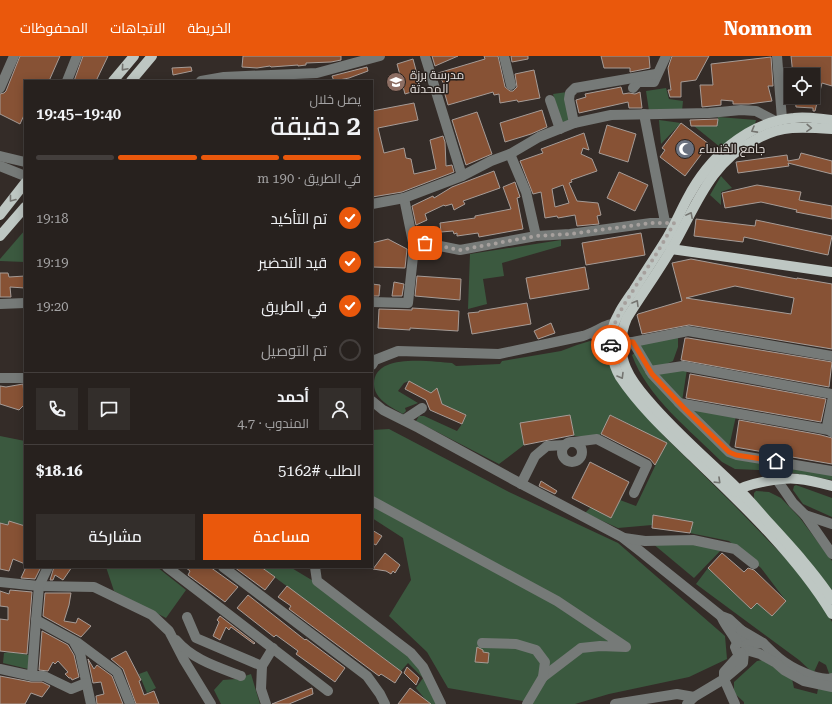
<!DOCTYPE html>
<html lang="ar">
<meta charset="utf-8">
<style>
body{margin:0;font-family:"Roboto Serif",Cairo,serif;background:#332e2b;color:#f1f3f6;direction:rtl;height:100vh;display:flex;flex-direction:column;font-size:15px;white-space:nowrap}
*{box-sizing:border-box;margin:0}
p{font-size:13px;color:#a4a3a4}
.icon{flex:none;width:22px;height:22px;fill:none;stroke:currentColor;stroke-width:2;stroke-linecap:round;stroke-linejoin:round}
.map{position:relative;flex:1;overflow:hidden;direction:ltr}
.panel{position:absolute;left:24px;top:24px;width:349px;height:488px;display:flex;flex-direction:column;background:#27211e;border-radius:0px;box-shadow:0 2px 10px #0003,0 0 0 1px #433e3c;direction:rtl}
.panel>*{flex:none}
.fabs{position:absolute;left:784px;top:12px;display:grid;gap:8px}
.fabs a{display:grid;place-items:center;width:36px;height:36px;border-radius:0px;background:#27211e;box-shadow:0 2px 10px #0003,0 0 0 1px #433e3c;font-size:20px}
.pin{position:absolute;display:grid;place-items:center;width:34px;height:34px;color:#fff;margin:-17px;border-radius:8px;box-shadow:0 2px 6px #0006}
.courier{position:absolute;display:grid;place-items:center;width:40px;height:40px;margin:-20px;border:3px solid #ea580c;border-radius:50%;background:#fff;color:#222;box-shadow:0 1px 5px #0007}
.overview em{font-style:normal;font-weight:600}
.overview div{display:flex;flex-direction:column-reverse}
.overview{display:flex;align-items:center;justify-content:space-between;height:68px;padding:0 12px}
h1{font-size:26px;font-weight:600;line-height:30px}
.bar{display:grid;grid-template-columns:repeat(4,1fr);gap:6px 4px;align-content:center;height:48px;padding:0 12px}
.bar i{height:5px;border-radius:3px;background:#433e3c}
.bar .selected{background:#ea580c}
.bar p{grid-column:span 4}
.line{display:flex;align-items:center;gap:10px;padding:0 12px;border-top:1px solid #433e3c}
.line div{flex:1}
.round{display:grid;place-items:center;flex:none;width:42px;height:42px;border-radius:0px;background:#332e2b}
ol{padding:0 12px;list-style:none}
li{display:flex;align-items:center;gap:12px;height:44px}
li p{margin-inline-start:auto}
li .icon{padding:4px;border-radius:50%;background:#ea580c;color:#fff;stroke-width:4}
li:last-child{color:#a4a3a4}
li i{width:22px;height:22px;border:2px solid #433e3c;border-radius:50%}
.cta{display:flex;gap:8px;margin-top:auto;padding:8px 12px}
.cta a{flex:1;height:46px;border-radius:0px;background:#ea580c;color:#fff;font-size:16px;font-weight:600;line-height:46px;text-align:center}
.cta a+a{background:#332e2b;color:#f1f3f6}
header{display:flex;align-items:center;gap:24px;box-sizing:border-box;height:56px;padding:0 20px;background:#ea580c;color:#fff}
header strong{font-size:19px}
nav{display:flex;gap:22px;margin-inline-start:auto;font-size:14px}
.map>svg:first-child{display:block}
.green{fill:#3b593f}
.building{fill:#875235;stroke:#a69c97;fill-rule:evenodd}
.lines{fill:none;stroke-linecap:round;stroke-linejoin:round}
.minor{stroke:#767a78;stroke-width:10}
.major{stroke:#bec7c3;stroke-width:10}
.oneway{stroke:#747470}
.done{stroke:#a6a09d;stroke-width:4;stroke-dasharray:0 7.2}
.route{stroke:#ea580c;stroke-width:5}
.labels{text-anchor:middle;stroke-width:3;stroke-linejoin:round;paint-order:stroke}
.poi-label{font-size:12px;fill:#e4dfdc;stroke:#2a221e;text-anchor:start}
</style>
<header>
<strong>Nomnom</strong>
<nav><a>الخريطة</a><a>الاتجاهات</a><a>المحفوظات</a></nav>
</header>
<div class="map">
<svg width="832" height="648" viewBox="0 0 832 648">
<rect width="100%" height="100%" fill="#342c28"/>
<g class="green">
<polygon points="666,32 669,43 683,45 682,55 649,55 646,35"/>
<polygon points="567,36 575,65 561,68 553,38"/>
<polygon points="718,61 756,64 755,68 720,91 694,70 717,70"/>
<polygon points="659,64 681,67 661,88"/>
<polygon points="721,120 732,132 721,136 721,149 710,139"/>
<polygon points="25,174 25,206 0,205 0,203"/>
<polygon points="561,184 561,190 502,207 504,220 483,223 487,248 468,253 470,198"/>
<polygon points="678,279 678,291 673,305 655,313 648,310 638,287"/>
<path d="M590 285 596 287 602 294 616 321 664 380 734 449 797 514 825 553 832 566V620H830L826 609 819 605 814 616 810 614 799 604 696 528 708 512 751 553 757 547 772 560 786 545 761 512 729 485 690 477 693 466 653 459 652 469 618 472 585 457 591 451 611 462 620 444 636 450 666 387 611 359 599 381 574 380 570 359 521 367 524 389 499 408 416 365 419 360H424L457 375 462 368 466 359 442 348 437 333 431 337 409 325 404 327 398 335 418 347 405 352 406 355 403 358C391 351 374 343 374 328 374 296 432 306 452 307L456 310 500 308 502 305 561 295 577 289Z"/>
<path d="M636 296 728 399 832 418V424L782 415 735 413 722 406C691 375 647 341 632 299Z"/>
<polygon points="687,313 682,345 654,319"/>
<polygon points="689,353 736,360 729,391"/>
<polygon points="389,373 509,436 618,487 725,580 727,603 689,621 609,638 575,648 528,648 523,645 448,632 427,596 389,560 411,524 403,482 372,462 372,374"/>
<polygon points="0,380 25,385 25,470 11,466 9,466 8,468 0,467"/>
<polygon points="796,429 832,442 832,461 803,448 793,434 794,430"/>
<polygon points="756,435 769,436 781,442 800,462 832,505 832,536 754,445 754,437"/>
<polygon points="652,487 691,488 722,493 694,522"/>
<polygon points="106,511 157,511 186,534 166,562 114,535"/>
<polygon points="261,511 290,511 315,526 405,596 420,611 439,648 429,648 416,632 423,622 408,607 401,615"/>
<polygon points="9,596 30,599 28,613 3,607 4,597"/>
<polygon points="763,604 792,623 794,632 817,638 818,633 832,635 832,648 744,648 744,646 734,637 734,626 757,605"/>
<polygon points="147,615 156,632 147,637 139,618"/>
<polygon points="251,618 260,648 221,648 214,634 223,624 236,623"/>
</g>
<g class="building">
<polygon points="20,0 60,0 49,25 25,25 25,57 20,68 0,58 0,38 4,37 6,35"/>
<polygon points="83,0 108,0 96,25 74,25"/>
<polygon points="243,0 341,0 341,4 331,6 306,7 306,9 298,10 298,9 271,11 270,10 257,12 242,11"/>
<polygon points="432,0 458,0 435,10"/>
<polygon points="484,0 498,0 505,31 510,35 513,35 517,31 515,18 534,14 540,42 518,46 517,44 500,47 499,38 494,39 493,36 448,49 444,35 447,34 438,17 485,3"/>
<polygon points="511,0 528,0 528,3 512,6"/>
<polygon points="601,0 649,0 650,12 630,16 630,12 604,12"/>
<polygon points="672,0 709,0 696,24 681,26 681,41 670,41 668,34 671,34 668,12"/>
<polygon points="791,0 832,0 832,30 822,27 815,55 813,55 813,52 796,51 795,41 813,41 813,19 793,19"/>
<polygon points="771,1 773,30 768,30 772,45 749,48 733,48 733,45 721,44 721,49 702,51 700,29 713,29 711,8"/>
<polygon points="413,3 421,33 405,38 397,8"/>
<polygon points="191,11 192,15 173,19 172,12"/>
<polygon points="367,11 368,15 349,22 334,25 332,20"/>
<polygon points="621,31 623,38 629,37 635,38 640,36 642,52 629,52 628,46 579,57 576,44 586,41 585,38"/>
<polygon points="414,47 418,64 378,72 384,97 404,92 406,102 411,103 414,118 436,113 430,84 443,80 445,86 446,110 452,109 454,116 402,136 372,141 372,55"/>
<polygon points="542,54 547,71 531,78 505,86 500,67"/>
<polygon points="477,56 492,98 466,109 452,64"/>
<polygon points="718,63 717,70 691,70 690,64"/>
<polygon points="681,67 709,88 685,120 660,101 665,94 662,92"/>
<polygon points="607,69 636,78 628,106 599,97"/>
<path d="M584 77 589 94 583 92 581 98 592 103 597 115 571 124 572 126 569 127 577 145 598 147 601 159 597 160 599 168 577 170 575 159 558 162 557 160 545 162 541 136 533 138 520 105 543 97 541 93ZM563 129 569 147 555 151 552 133Z"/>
<polygon points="801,97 832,105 832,118 788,107 789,110 738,117 736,106 787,99 788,105 799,103"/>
<polygon points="494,115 500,132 463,145 465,148 454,154 452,148 445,150 444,149 425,158 427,164 416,169 412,150 433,140 434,142 452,131"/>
<polygon points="619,116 648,129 635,155 607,142"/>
<polygon points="515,126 520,141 517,142 523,173 479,181 478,177 457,180 457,177 454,178 453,175 441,176 440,167 475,162 475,160 511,153 503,131"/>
<polygon points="757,129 801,136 799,144 832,150 832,163 796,156 797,154 761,146 725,152 722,137"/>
<polygon points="696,163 755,170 756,164 832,180 828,199 744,181 743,186 694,180"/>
<polygon points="641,177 645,199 586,209 582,187"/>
<polygon points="388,183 407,193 405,212 372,211 372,187"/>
<path d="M691 203 797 223V222L832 228V293L689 269 642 278 637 259 638 258 682 245 672 207ZM735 230 794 242 791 258 686 242Z"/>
<polygon points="585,211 589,233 530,243 526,222"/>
<polygon points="0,217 8,217 9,221 25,220 25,232 10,231 11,241 0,241"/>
<polygon points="417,220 461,223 460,244 415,240"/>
<polygon points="394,226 404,228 402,240 392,240"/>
<polygon points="372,228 380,229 379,240 372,240"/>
<polygon points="527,247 531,268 472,278 468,257 479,256 479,255"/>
<polygon points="412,252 459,255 458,275 410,272 410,274 378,272 379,253 412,254"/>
<polygon points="551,267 555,277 538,283 534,275"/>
<polygon points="685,282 688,282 832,306 829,331 681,304"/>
<polygon points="690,318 826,343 821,366 686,342"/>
<polygon points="409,325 431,337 437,332 442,348 466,359 462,368 430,354 426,344 405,333"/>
<polygon points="23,328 25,348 19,354 0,348 0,330 6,331"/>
<polygon points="570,359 574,379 524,389 520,367"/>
<polygon points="610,359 667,387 655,409 650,403 601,378"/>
<polygon points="739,364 821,379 832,382 832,408 735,391"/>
<polygon points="590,406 629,426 611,462 572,442"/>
<polygon points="541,425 557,435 555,438 539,430"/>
<polygon points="653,459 693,466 690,477 652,472"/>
<polygon points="9,465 25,470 25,508 13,503 9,515 0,513 0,467 8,469"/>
<polygon points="372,474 382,480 376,489 372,487"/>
<polygon points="385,497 400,509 395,517 393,515 391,518 386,515 373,513"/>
<polygon points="722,497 744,516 748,512 754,514 786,545 772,560 757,547 751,553 708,512"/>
<polygon points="26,511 41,511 35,523 21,522"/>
<polygon points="54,511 72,511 63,524 55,519 53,524 50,524"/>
<polygon points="185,511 210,511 238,531 225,546 188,519 190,515"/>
<polygon points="234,511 261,511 275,521 265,534"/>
<polygon points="287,530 402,616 395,627 381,618 379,620 289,553 291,550 278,541"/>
<polygon points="10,534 32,536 27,598 0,595 0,563 8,564 8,551 0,550 0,535 9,538"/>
<polygon points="45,537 71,537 69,549 64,565 76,567 78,562 91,570 81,581 43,560"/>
<polygon points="248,539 305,584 306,583 345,612 335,626 296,598 298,595 276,579 274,581 237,552"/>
<polygon points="220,560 255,587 254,588 231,571 229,574 226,571 220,584 213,580 219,566 217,564"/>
<polygon points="42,575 68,589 74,599 79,621 72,624 71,622 69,622 65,618 68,616 58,605 55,608 53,606 48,615 39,614"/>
<polygon points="477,591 483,594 483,596 489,597 488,607 475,606"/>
<polygon points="126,595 141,624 139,625 144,639 154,635 159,648 136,648 123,613 111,603"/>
<polygon points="88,603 94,613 97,609 112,620 123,648 97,648 96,640 104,638 101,626 93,627"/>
<polygon points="407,611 419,622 416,629 404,617"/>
<polygon points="0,620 31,626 42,626 50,630 42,641 31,637 25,648 0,648"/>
<polygon points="312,632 313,638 289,648 272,648"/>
<polygon points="410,632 431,648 398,648"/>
</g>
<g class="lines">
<g class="minor">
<polyline points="425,0 462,120"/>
<polyline points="504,0 511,29"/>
<polyline points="777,0 782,63"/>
<polyline points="67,25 77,0"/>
<polyline points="201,25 224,21 317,17 380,0"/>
<polyline points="0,32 14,0"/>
<polyline points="633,32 638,26 654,26 666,0"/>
<polyline points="550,44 560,73"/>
<polyline points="644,58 665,166"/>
<polyline points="574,67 569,43 570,37 575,32 656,18"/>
<polyline points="510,98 526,136 536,180"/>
<polyline points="0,100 25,106"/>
<polyline points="0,110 25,120"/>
<polyline points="404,142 414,191"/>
<polyline points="372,148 404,142 462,120 491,105 510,98 539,81 574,67 611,59 709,57 741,54 756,55 775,65"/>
<polyline points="372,246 408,247 414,191 425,187 460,194 536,180 570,178 651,167 674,167"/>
<polyline points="0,248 25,247"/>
<polyline points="592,277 611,291 618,292"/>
<polyline points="621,286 633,286 652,318 684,352 729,396 737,399 832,415"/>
<polyline points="633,286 688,275 832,300"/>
<path d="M372 309 375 304 398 295 499 298 583 280C596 276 608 266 621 267"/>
<polyline points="650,315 683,310 832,338"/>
<polyline points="0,322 25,322"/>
<polyline points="372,345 383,354 419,372 514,424 622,481 640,495 721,560 729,563 741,574 742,586 745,587 747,591 744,596 741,597 737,596 735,591 738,586 742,586"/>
<polyline points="679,347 829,374 832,376"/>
<polyline points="404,364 422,352"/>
<polyline points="829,374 827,370 832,345"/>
<circle cx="572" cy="396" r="10"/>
<polyline points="574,386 597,383 647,409 634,437"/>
<polyline points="777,424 793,447 805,459 832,498"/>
<polyline points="521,428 535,400 547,390 565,389"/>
<polyline points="372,445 557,545 626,591 600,590 581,592 543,621"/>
<polyline points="805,459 832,468"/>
<polyline points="624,482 645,485 693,484 735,493 754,508"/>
<polyline points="167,511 328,635"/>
<polyline points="223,511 367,620 380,638 385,648"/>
<polyline points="315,511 317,525 411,597 423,611 441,648"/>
<polyline points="0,526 39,530 94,531 152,559 169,575 184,604 211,648"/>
<polyline points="187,561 196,582 262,610"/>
<path d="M722 562C726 571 733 578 737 587"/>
<polyline points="36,564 78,587 117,616 130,648"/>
<polyline points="741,574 763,587"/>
<path d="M176 584C193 604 218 611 241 620"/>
<polyline points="74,586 80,597 91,648"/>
<polyline points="482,587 516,588 536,594 545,606 543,621 527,648"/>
<path d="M746 589 763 587C768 592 773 597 779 602 790 611 818 626 832 622"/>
<polyline points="746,594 760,598 776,607 784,614 804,625 832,631"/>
<polyline points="0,613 32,620 36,564 39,530 48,511"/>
<polyline points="32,620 44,620 71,633 86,627"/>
<polyline points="266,648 261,633 262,610 273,592"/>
<polyline points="615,648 677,638 694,641"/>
<polyline points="687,648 694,641 724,623 743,607 744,596"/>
<polyline points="735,648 724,623 724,616 741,597"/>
</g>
<g class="major">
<polyline points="113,25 134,0"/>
<polyline points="131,25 152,0"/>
<path d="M832 64C819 63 806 60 794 62 746 66 708 103 687 143 679 158 673 173 664 187 654 203 644 218 634 234 625 247 616 259 612 274 609 289 612 307 620 321 640 351 667 376 693 401 742 448 797 500 832 558"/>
<path d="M832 73C819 72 806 71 792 72 779 73 767 77 755 84 709 107 696 151 672 192 658 216 642 238 627 262 620 278 619 295 626 312 631 324 640 335 648 344 675 376 707 403 737 432 749 443 759 456 770 468 792 492 814 516 832 543"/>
<polyline points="0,159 25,127"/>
<polyline points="0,180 25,151"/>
<polyline points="671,193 832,216"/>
<path d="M735 436C747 427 784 421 798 423 810 424 821 427 832 430"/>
</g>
</g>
<defs><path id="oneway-chevron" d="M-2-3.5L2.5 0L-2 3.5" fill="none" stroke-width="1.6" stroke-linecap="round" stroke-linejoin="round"/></defs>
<g class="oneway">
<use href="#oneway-chevron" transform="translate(124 12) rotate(131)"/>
<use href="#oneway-chevron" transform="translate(809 72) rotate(2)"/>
<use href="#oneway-chevron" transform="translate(754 74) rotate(151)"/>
<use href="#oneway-chevron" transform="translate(12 143) rotate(128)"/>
<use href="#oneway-chevron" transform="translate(690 159) rotate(-62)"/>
<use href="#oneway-chevron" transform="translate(636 247) rotate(-59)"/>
<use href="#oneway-chevron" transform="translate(621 320) rotate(59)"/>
<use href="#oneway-chevron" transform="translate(718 425) rotate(44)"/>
</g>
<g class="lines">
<path class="done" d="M425 187 460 194 536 180 570 178 651 167H674C663 188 650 208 637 228 625 248 611 265 611 289"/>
<polyline class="route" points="611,289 611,291 621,292 621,286 633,286 652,318 684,352 729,396 736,399 776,405"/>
</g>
<defs>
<g id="school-disc" transform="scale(1)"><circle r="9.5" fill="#8d6e63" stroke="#2a221e"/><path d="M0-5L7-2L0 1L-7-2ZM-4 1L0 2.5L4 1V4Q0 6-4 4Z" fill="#fff"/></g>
<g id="mosque-disc" transform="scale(1)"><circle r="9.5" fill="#6b7280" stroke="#2a221e"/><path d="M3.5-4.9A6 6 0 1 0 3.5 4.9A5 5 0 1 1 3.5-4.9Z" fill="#fff"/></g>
</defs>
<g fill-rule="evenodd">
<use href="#school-disc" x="396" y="26"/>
<use href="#mosque-disc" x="685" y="93"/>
</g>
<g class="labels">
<g class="poi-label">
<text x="410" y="23">مدرسة برزة<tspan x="410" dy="14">المحدثة</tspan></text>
<text x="699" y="97">جامع الخنساء</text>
</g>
</g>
</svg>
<div class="fabs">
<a><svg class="icon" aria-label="locate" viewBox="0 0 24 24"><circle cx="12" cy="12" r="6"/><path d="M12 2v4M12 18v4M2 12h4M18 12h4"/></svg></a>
</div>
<div class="pin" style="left:425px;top:187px;background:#ea580c"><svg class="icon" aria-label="bag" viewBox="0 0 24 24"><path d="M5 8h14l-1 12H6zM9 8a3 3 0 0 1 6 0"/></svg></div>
<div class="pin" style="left:776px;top:405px;background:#1f2937"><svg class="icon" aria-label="home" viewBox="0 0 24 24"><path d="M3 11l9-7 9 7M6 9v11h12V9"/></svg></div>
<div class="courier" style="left:611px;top:289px"><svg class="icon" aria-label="car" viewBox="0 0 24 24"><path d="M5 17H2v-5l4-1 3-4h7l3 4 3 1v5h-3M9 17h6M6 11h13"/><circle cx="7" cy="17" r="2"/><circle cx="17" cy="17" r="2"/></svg></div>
<section class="panel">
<div class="overview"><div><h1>2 دقيقة</h1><p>يصل خلال</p></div><em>19:40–19:45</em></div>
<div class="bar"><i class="selected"></i><i class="selected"></i><i class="selected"></i><i></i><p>في الطريق · 190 m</p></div>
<ol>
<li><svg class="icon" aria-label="check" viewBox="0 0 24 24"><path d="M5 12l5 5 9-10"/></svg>تم التأكيد<p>19:18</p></li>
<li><svg class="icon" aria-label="check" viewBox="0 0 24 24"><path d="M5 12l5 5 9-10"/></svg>قيد التحضير<p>19:19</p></li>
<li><svg class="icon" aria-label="check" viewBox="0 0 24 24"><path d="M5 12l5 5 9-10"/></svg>في الطريق<p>19:20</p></li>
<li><i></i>تم التوصيل</li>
</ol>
<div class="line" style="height:72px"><a class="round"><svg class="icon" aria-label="person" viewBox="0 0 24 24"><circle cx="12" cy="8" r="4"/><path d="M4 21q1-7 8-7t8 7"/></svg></a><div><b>أحمد</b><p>المندوب · 4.7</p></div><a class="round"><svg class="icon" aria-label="chat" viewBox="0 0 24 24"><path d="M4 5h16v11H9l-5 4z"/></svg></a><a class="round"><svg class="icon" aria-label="phone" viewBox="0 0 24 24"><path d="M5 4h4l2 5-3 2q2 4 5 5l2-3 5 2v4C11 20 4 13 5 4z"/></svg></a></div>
<div class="line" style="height:52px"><div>الطلب #5162</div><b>$18.16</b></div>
<div class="cta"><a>مساعدة</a><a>مشاركة</a></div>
</section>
</div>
